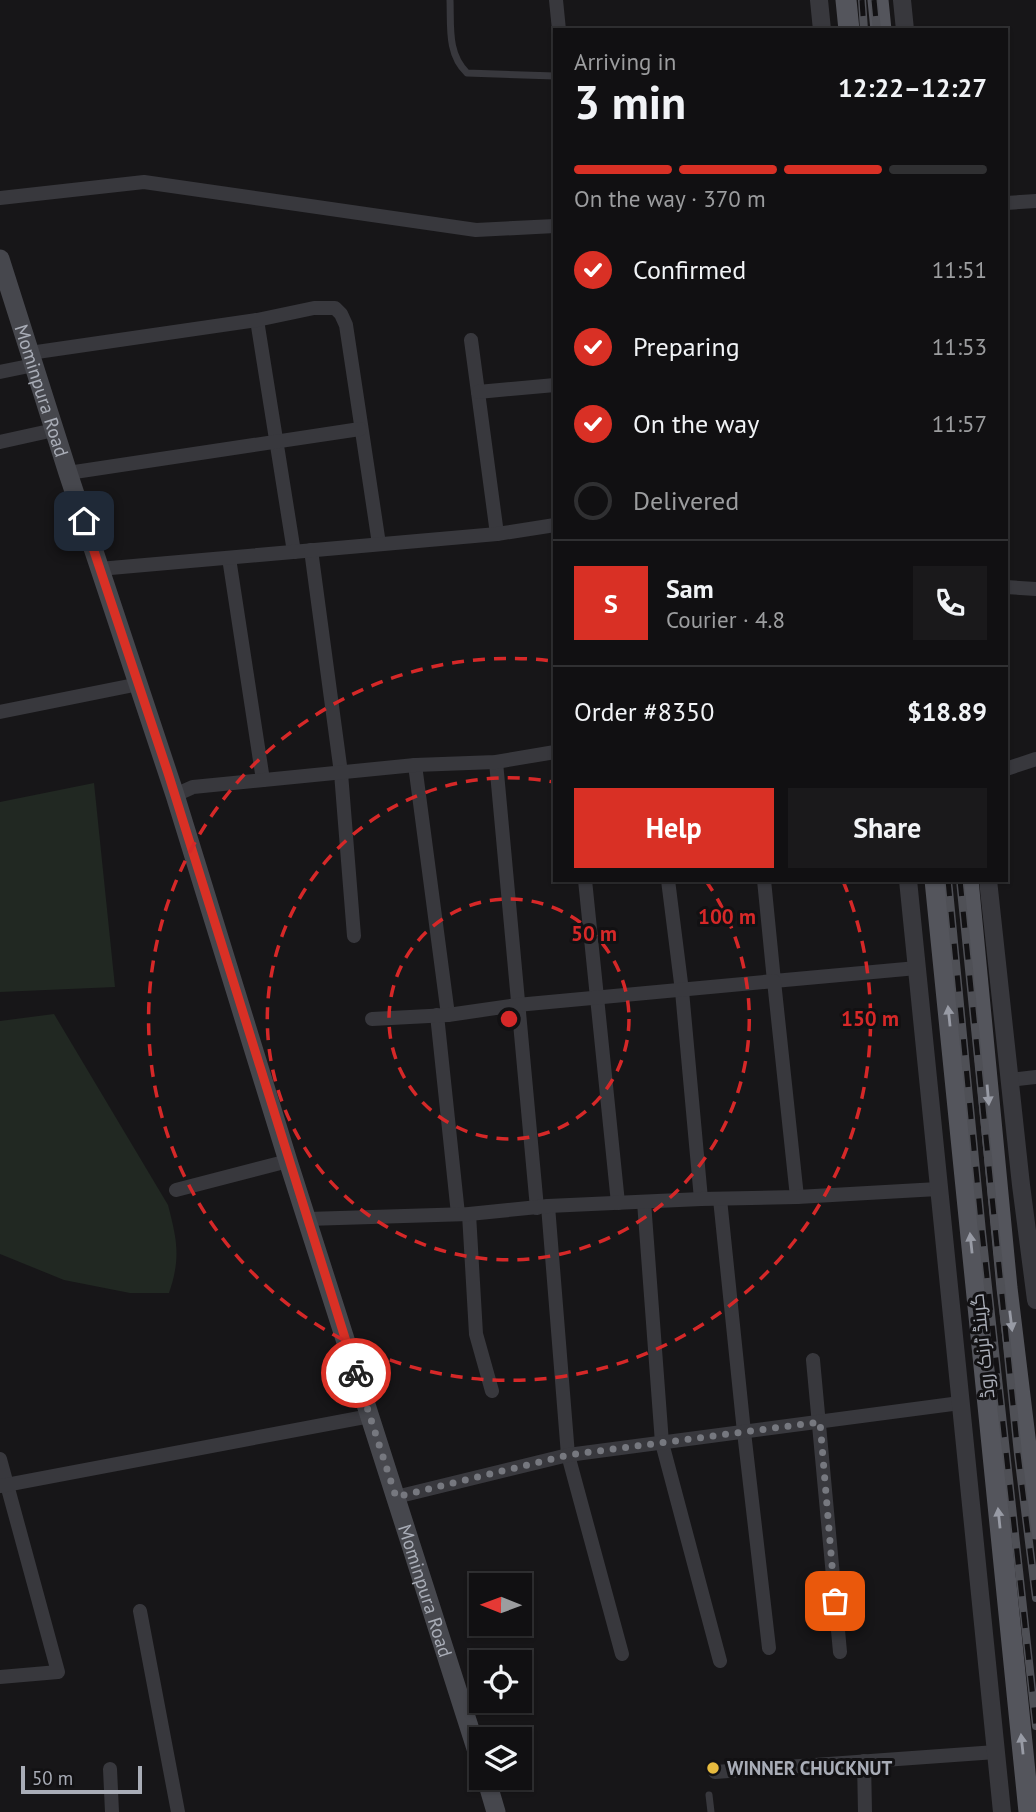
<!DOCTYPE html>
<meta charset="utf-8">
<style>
body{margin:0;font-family:"PT Sans",Cairo,sans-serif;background:#1a191b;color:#f1f3f6;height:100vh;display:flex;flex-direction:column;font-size:26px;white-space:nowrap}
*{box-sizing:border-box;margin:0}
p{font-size:23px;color:#9c9d9f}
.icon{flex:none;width:38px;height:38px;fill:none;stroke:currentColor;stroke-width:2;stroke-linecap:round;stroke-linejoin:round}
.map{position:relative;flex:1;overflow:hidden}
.side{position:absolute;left:553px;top:28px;width:455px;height:854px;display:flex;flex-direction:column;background:#111012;border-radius:0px;box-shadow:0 2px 5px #0004,0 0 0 2px #303032}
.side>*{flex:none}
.needle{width:46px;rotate:271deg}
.buttons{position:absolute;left:469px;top:1573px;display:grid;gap:14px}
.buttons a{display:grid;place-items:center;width:63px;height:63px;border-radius:0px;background:#111012;box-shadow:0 2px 5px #0004,0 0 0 2px #303032;font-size:35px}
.scale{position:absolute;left:21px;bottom:18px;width:121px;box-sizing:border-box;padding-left:7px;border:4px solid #a9adb7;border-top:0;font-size:19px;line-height:24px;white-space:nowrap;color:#a9adb7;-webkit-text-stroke:5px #121113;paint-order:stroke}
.pin{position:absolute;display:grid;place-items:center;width:60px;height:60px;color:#fff;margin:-30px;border-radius:14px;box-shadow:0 4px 10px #0006}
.courier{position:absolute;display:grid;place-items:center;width:70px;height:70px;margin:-35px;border:5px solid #d93025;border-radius:50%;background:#fff;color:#222;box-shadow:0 2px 9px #0007}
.overview em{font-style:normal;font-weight:600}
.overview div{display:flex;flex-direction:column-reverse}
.overview{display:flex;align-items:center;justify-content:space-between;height:119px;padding:0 21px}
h1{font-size:46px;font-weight:600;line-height:52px}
.bar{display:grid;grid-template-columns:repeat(4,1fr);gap:10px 7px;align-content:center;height:84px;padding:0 21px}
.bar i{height:9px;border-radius:5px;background:#303032}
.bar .on{background:#d93025}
.bar p{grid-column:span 4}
.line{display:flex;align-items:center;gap:18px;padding:0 21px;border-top:2px solid #303032}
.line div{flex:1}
.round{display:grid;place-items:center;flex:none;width:74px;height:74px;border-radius:0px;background:#1a191b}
ol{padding:0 21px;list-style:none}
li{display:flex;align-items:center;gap:21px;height:77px}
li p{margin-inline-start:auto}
li .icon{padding:7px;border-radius:50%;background:#d93025;color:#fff;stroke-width:4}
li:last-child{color:#9c9d9f}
li i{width:38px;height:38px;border:4px solid #303032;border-radius:50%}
.action{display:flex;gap:14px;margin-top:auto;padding:14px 21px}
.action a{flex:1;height:80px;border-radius:0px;background:#d93025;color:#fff;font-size:28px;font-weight:600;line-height:80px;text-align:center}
.action a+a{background:#1a191b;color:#f1f3f6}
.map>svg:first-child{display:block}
.green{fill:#212822}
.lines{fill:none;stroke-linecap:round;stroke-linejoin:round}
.service{stroke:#38383d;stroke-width:7}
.minor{stroke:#38383d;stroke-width:14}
.tertiary{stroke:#38383d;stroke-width:18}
.secondary{stroke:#46474d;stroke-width:19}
.primary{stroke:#54555c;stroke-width:21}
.rail-casing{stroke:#4f5056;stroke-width:8}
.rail{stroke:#121113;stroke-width:5;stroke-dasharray:16;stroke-linecap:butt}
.oneway{fill:#989ba5}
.done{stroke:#76787f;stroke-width:7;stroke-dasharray:0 12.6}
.route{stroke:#d93025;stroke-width:9}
.ring{fill:none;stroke:#d62828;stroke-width:3.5;stroke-dasharray:12 9}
.poi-dot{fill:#e7bb3f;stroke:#121113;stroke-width:2.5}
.labels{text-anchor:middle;stroke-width:6;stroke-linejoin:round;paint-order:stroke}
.street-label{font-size:19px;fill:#a9adb7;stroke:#121113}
.poi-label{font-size:19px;font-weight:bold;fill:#a9adb7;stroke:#121113;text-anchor:start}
.centre{fill:#d62828;stroke:#121113;stroke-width:3.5}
.ring-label{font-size:21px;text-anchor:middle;font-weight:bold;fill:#d62828;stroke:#121113;stroke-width:6;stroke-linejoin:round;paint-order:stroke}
</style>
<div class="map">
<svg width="1036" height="1812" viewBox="0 0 1036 1812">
<rect width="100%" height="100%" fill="#171618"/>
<g class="green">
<polygon points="94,783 115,987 0,992 0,802"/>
<path d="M54 1014 168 1205C177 1240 181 1258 169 1293H130L64 1280 0 1254V1021Z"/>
</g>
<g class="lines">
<g class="service">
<path d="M450 0C451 26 447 54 467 73L555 76"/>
<polyline points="709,1795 711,1812"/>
</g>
<g class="minor">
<polyline points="556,0 559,30"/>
<polyline points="0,198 144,182 476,230 555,226"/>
<polyline points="1006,203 1036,201"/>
<polyline points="257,320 294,552"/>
<polyline points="471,340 497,534"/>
<polyline points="30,353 257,320 314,308 335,308 341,314 346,325 379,544"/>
<polyline points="0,372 34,365"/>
<polyline points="478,392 555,385"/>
<polyline points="0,442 54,430"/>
<polyline points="68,473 360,429"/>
<polyline points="311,550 341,773 354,936"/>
<polyline points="229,558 263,780"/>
<polyline points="99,569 497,534 555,525"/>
<polyline points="1006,587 1036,589"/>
<polyline points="0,712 139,684"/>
<polyline points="496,762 537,1208"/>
<polyline points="415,765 448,1015"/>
<polyline points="1006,769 1036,759"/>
<polyline points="175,795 193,787 415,765 496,762 555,752"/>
<polyline points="585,880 618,1203"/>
<polyline points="668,880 682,991 701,1199"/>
<polyline points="764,880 774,981 917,968"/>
<polyline points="437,1015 458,1214"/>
<polyline points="372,1019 448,1015 517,1005 774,981 797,1197"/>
<polyline points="1010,1080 1036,1077"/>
<polyline points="176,1190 288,1161"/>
<polyline points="720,1199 744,1432 769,1648"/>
<polyline points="644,1202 662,1443 720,1661"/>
<polyline points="548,1206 568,1455 622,1654"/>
<polyline points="469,1214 476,1334 492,1391"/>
<polyline points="307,1219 469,1214 548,1206 701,1199 797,1197 938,1189"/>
<polyline points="813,1360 840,1652"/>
<polyline points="0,1459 58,1672 0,1677"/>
<polyline points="0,1486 370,1416"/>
<polyline points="396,1497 568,1455 960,1403"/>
<polyline points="140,1611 178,1812"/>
<polyline points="864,1761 865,1812"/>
<polyline points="110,1769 112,1812"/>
<polyline points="715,1772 996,1752"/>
</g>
<g class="tertiary">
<polyline points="819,0 822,30"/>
<polyline points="902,0 905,30"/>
<polyline points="908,880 1002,1812"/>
<polyline points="988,880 1021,1185 1036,1300"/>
</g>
<g class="secondary">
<path id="s1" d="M0 259 68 473 175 795 288 1161 481 1764"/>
<polyline points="486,1778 496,1812"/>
</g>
<g class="primary">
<polyline points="846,0 849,30"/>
<polyline points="878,0 881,30"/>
<polyline points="935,880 1029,1812"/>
<polyline points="968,880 1007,1288 1036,1529"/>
</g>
<g class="rail-casing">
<g id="rail">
<polyline points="862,0 864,30"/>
<polyline points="874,0 877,30"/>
<polyline points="948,880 982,1232 1036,1726"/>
<polyline points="960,880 1018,1454 1036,1598"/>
</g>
</g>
<use href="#rail" class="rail"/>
</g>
<defs><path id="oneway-solid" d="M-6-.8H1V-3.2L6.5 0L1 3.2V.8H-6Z" transform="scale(1.75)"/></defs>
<g class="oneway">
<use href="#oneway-solid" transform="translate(949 1016) rotate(-96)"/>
<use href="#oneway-solid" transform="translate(988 1095) rotate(85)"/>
<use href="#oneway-solid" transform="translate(971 1243) rotate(-96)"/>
<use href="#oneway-solid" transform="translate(1011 1321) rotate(83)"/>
<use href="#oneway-solid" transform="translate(999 1518) rotate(-96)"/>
<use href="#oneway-solid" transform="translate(1022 1744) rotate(-96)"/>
</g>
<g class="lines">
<polyline class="done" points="356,1373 396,1497 568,1455 820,1422 835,1601"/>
<polyline class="route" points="84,521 168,773 356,1373"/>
</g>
<g class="ring">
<circle cx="509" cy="1019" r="120"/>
<path d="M706 881A241 241 0 1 1 553 782"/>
<path d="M843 881A361 361 0 1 1 553 661"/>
</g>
<circle class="poi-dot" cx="713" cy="1768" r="7"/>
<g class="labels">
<g class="street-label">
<text dy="7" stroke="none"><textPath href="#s1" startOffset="138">Mominpura Road</textPath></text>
<text transform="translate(982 1346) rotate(-96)" y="7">گرینڈ ٹرنک روڈ</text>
<text dy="7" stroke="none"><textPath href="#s1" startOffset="1398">Mominpura Road</textPath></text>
</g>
<g class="poi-label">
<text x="727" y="1775">WINNER CHUCKNUT</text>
</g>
</g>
<circle cx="509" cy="1019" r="10" class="centre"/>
<g class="ring-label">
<text x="727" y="924">100 m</text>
<text x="594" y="941">50 m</text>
<text x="870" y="1026">150 m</text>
</g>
</svg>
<div class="buttons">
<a><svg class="needle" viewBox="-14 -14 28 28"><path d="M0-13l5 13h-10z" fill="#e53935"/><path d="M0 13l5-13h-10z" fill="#9c9d9f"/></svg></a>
<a><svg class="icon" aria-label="locate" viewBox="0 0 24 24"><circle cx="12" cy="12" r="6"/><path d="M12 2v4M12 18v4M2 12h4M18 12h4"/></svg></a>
<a><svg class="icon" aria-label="layers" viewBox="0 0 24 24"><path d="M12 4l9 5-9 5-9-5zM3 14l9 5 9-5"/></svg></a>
</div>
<div class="scale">50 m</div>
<div class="pin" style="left:835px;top:1601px;background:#ea580c"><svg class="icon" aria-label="bag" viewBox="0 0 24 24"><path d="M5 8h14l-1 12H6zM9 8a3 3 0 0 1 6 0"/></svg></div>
<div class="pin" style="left:84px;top:521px;background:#1f2937"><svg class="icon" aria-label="home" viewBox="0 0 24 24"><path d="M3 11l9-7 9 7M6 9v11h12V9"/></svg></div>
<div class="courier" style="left:356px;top:1373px"><svg class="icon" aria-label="bike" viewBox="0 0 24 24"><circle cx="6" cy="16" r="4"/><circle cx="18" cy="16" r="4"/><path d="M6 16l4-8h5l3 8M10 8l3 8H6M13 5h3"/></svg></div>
<section class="side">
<div class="overview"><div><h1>3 min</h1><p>Arriving in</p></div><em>12:22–12:27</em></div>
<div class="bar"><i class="on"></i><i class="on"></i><i class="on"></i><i></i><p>On the way · 370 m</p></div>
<ol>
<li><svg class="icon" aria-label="check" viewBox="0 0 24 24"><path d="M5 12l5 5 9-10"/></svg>Confirmed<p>11:51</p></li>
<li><svg class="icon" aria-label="check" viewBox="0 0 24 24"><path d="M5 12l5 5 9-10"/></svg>Preparing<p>11:53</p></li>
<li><svg class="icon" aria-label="check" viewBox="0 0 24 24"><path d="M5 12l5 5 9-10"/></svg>On the way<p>11:57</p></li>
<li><i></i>Delivered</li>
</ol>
<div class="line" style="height:126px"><b class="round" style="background:#d93025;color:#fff">S</b><div><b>Sam</b><p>Courier · 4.8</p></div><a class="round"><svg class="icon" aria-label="phone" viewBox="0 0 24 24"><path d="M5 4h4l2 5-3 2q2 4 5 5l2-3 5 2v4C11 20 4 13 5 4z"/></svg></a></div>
<div class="line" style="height:91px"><div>Order #8350</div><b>$18.89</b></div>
<div class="action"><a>Help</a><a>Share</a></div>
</section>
</div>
